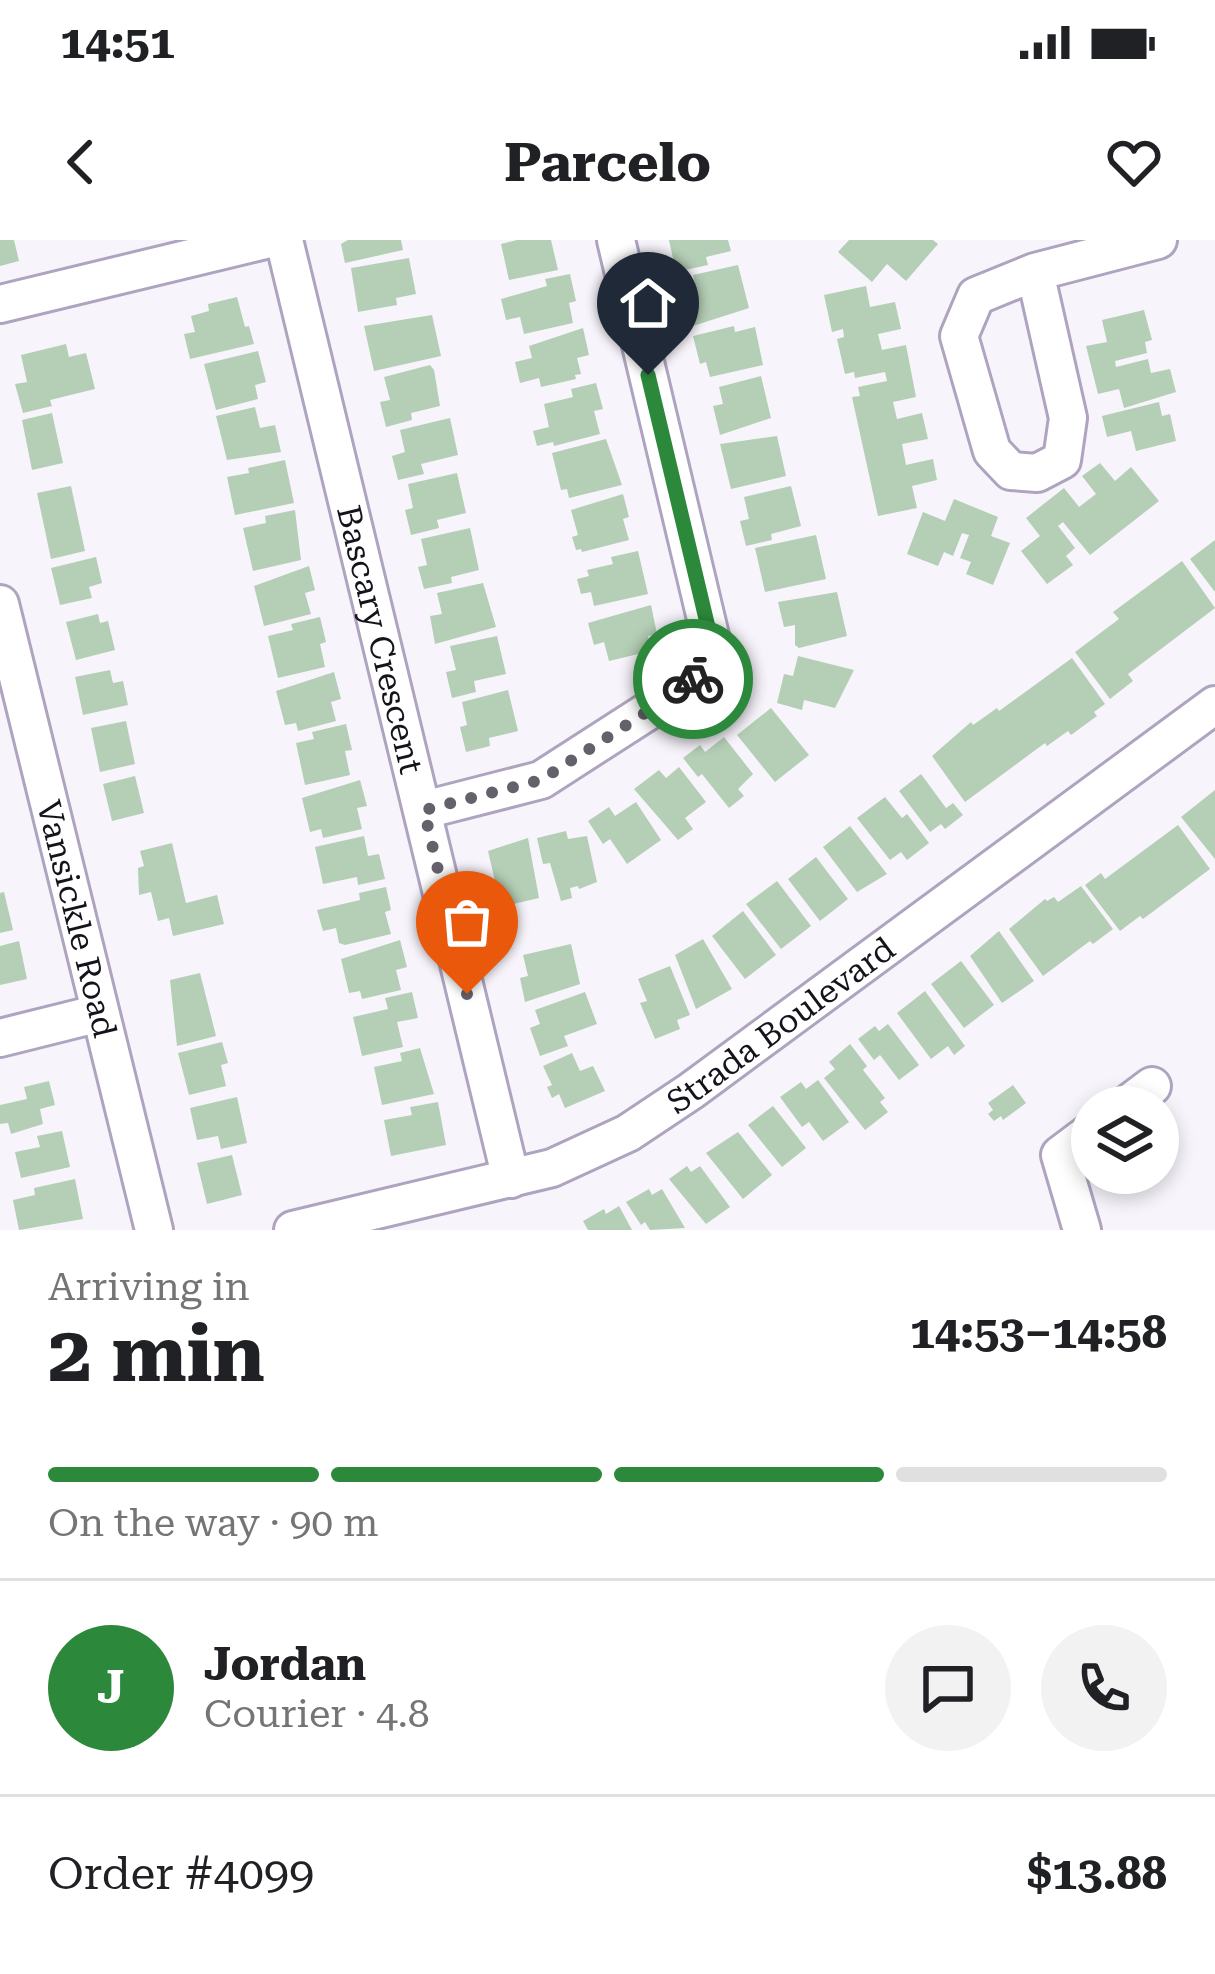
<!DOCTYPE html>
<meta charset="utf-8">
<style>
body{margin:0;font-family:"Roboto Serif",serif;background:#f2f2f2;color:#202124;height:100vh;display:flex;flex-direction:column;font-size:45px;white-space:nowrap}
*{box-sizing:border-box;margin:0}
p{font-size:39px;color:#757577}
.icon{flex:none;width:66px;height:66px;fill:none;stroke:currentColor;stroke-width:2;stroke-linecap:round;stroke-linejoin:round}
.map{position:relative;height:990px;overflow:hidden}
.side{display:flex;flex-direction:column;background:#fff;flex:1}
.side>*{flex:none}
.fabs{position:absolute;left:1071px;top:846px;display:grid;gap:24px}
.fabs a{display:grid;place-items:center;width:108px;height:108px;border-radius:50%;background:#fff;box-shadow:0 6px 18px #0003;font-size:60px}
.pin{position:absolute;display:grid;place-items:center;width:102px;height:102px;color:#fff;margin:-123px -51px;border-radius:50% 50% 50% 0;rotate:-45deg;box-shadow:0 0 12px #0007}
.pin .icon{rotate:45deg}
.courier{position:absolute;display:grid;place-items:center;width:120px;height:120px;margin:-60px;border:9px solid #2c893b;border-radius:50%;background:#fff;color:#222;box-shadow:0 3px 15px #0007}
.headline em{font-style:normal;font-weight:700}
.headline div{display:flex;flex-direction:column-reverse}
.headline{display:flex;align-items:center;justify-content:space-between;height:204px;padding:0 48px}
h1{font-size:78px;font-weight:700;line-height:90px}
.bar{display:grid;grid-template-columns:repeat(4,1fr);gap:18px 12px;align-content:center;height:144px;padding:0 48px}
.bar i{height:15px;border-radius:9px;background:#e0e0e0}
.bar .active{background:#2c893b}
.bar p{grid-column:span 4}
.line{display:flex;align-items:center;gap:30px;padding:0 48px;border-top:3px solid #e0e0e0}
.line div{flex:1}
.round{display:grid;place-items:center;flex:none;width:126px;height:126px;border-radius:63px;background:#f2f2f2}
.status{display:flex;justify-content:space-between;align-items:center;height:84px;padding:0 60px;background:#fff;direction:ltr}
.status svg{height:33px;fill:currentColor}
header{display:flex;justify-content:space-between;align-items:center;height:156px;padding:0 48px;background:#fff;font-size:54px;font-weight:700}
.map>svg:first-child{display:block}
.building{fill:#b5ceb6}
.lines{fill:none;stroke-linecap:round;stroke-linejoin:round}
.minor-casing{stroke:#afa4c0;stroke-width:42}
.minor{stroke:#fff;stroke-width:36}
.done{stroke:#65616a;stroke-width:12;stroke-dasharray:0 21.6}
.route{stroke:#2c893b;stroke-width:15}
.labels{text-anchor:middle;stroke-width:9;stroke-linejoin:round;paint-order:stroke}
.street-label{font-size:33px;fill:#16121c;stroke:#fff}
</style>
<div class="status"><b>14:51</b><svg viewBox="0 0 49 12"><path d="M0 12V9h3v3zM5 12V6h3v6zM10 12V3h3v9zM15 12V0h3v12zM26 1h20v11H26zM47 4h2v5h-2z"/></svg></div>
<header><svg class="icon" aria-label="back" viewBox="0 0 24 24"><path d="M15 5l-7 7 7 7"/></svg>Parcelo<svg class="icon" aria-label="heart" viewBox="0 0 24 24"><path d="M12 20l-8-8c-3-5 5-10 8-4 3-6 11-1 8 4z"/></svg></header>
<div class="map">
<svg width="1215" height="990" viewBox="0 0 1215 990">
<rect width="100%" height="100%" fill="#f7f5fb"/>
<g class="building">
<polygon points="0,0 14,0 19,21 0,26"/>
<polygon points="348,0 401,0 403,10 345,23 341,4"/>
<polygon points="517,0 551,0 558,30 509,40 501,4"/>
<polygon points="669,0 728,0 731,11 706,17 708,25 676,32"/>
<polygon points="849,0 933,0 938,4 906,41 887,24 872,42 838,12"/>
<polygon points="409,18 416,54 396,58 397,65 358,72 351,28"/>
<polygon points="738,25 749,68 693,86 687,62 698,59 693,35"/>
<polygon points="570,34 576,61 569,63 573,83 524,94 520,77 506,80 501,59 547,46 545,39"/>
<polygon points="866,46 870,67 895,62 901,89 878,94 882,110 906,105 916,157 893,162 897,179 922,173 928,199 902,204 906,225 933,219 937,240 912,246 917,268 878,276 852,157 860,156 858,147 887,141 885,132 855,138 854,132 845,134 837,99 844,97 843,89 832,92 824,55"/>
<polygon points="237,57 245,87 249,86 254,104 190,119 184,94 195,92 191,76 209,71 208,64"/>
<polygon points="1144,70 1152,100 1145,102 1147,113 1115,121 1116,127 1148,119 1151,133 1170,129 1176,152 1124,168 1119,149 1098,154 1086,106 1107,102 1102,80"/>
<polygon points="432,75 441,116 374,131 364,86"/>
<polygon points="734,86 735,92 755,87 763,125 710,137 706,122 700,124 693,96"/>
<polygon points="583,88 589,115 577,118 581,134 575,135 576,139 541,147 539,138 520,143 515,122 532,118 529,106"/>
<polygon points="66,104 69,117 86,113 95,149 50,160 52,166 23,173 15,144 27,142 21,115"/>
<polygon points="258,111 266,142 255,145 258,159 216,170 204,124"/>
<polygon points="430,125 434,130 440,166 411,173 412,180 386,187 380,162 390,160 384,137"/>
<polygon points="761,136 771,178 720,195 713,166 723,164 719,147"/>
<polygon points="596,143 603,169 594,171 600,194 554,206 553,202 537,206 533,191 549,187 544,164 573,157 571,149"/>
<polygon points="1159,162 1162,176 1170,174 1176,201 1136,211 1131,191 1107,197 1102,176"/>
<polygon points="255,167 260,188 275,185 281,212 227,220 216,176"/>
<polygon points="52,173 63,223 32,230 22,180"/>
<polygon points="450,178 458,215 421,224 424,234 398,240 392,216 405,212 400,190"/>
<polygon points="777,196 786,236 731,249 720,204"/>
<polygon points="606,199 622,245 569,258 567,249 561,250 552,213"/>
<polygon points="285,220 294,263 235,275 227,237 249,233 248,228"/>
<polygon points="1100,223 1115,241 1131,227 1159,261 1090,315 1063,282 1058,286 1075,308 1066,316 1073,325 1047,344 1021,311 1040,296 1026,278 1064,248 1079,267 1096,254 1082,236"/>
<polygon points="457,233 466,273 437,280 439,288 411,295 405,270 413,268 408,244"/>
<polygon points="71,246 85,311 51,319 37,253"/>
<polygon points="791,246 801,286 771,294 772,300 746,306 740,281 749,279 744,257"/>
<polygon points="623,254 629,277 623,279 629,300 582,312 581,309 576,310 572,297 578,295 571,270"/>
<polygon points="954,259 998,277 991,296 1010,303 993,345 966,334 971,322 960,318 969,295 962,293 953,316 944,312 938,326 907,314 923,272 945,281"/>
<polygon points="295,270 301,320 253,331 243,288 266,283 265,276"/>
<polygon points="470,288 479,330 451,337 452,343 424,349 418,327 427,325 421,299"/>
<polygon points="816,295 826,339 765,352 755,308"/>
<polygon points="1215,300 1215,352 1190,319"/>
<polygon points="638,311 648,354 594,366 591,352 581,354 577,339 589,336 587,330 613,324 611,317"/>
<polygon points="96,317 102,343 89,347 92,358 60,365 51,328"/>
<polygon points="1182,321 1215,368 1128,434 1133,441 1110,459 1075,412 1119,379 1113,372"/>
<polygon points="309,326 315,350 305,353 311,374 264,386 254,346"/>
<polygon points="483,343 496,387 435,404 430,376 442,374 437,353"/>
<polygon points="837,352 847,396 799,408 795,405 795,385 784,387 778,362"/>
<polygon points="651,365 657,394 648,396 651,411 609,421 604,402 594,405 588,383"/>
<polygon points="98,374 100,383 108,381 115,410 76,420 66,382"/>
<polygon points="320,377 326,402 320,404 325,427 278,438 268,396 293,390 291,384"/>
<polygon points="497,396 506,434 474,441 476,452 452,458 446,432 456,430 450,406"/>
<polygon points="798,416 854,430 835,468 804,460 802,470 777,463 784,434 793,436"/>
<polygon points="1072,418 1105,464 1094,472 1097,476 1071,495 1068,491 1047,506 1045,503 965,562 932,516 971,482 973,485 997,468 999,471"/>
<polygon points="110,430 113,443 123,441 128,465 83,475 75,437"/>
<polygon points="334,432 341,459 331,462 336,481 298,491 296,483 285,485 276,451"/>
<polygon points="508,450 518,491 489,498 490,506 466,512 460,487 467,485 462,462"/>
<polygon points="771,468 809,515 775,542 737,495"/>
<polygon points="126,481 135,524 100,532 91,488"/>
<polygon points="346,484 352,510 345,511 350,535 305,545 296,503 314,499 312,492"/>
<polygon points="724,497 753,534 738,549 744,556 729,568 702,534 698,537 683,518 700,505 705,512"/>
<polygon points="679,527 706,562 685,578 693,589 678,600 634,549 659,530 666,538"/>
<polygon points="921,534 946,568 953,563 963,575 945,589 941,584 930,592 899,551"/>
<polygon points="135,536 144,573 112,581 103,544"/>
<polygon points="360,540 367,566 357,568 362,589 323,598 321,589 310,592 302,558"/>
<polygon points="1215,550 1215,619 1181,577"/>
<polygon points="885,557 902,578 907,574 929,603 907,620 901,612 890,620 857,578"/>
<polygon points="636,562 661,600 627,624 610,599 603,604 588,581 609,567 615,576"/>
<polygon points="1178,585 1210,629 1143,679 1140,676 1120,691 1085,645 1101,633 1105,639"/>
<polygon points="850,586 887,634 857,652 823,607"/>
<polygon points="566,591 568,599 587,596 597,642 579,649 578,646 570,648 572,658 561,661 550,623 543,624 537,598"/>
<polygon points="364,596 368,616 379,614 385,639 358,645 357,637 323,644 315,607"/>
<polygon points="528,598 539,658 501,667 488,611"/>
<polygon points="172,603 186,663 217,655 224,684 173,696 169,678 158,681 151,652 139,655 138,628 144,626 140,611"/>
<polygon points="816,617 848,659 820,681 788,639"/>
<polygon points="777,641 811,686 781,709 746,664"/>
<polygon points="1081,646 1113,689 1093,704 1090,701 1043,736 1009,689 1045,659 1047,661 1054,657 1058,662"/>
<polygon points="386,647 391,670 385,672 391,694 345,705 339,703 336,688 323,691 317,670 360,660 359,653"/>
<polygon points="4,652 13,690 0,693 0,653"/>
<polygon points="743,671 776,715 745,739 712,696"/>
<polygon points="999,691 1034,741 1002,763 970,716"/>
<polygon points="703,699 732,749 696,769 675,715"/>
<polygon points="400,700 407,727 396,730 401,750 362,759 360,751 349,753 341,719"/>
<polygon points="19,701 27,739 0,745 0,706"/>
<polygon points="571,704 580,744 525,762 520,738 528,736 523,715"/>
<polygon points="961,721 994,765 964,788 931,744"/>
<polygon points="670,726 690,775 677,780 680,789 655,799 640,763 647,761 638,739"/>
<polygon points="200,733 216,796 177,806 170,740"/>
<polygon points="925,751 965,806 954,815 948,806 931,819 897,773"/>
<polygon points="412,752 418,778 397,782 403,807 362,816 353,777 388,769 385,758"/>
<polygon points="585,752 597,784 564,796 568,806 540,816 530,788 540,784 535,770"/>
<polygon points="888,784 919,825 899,840 880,815 874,820 858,799 875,786 879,791"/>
<polygon points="222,802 228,823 221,825 226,846 189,855 178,813"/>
<polygon points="850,804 867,826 863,830 885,858 880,862 888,872 865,890 824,838 835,829 829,822"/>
<polygon points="420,808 434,854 382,865 374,827 402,821 400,813"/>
<polygon points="572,813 580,831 593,826 605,851 565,868 559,854 552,858 547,847 552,845 543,826"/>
<polygon points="818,840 849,882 823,901 809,882 802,887 780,857 801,842 806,849"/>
<polygon points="49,841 55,865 40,869 43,884 11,894 8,883 0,884 0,865 27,859 24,847"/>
<polygon points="1013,845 1026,863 1003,880 1001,876 994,881 988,874 993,870 988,863"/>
<polygon points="237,857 247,903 221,909 218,896 197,900 190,868"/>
<polygon points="438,862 446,905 391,916 384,880 412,875 410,867"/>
<polygon points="773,866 806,908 782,927 748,885"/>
<polygon points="62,891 70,927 21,938 15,912 40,907 37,896"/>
<polygon points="738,892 772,935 743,959 706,913"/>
<polygon points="232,915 242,955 207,964 197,923"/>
<polygon points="687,926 691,932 700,926 730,967 706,984 669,939"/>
<polygon points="75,939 83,979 19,990 13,960 35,955 34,948"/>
<polygon points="649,949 652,955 662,949 685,988 650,990 645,982 641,985 626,962"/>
<polygon points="619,966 632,990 588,990 583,981 604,969 606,974"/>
</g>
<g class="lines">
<g class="minor-casing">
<g id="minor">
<path id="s1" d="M284 0 511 939"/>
<polyline points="1035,32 1068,178 1062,220 1037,233 1011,231 992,211 959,96 976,56 1035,32 1158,0"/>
<polyline points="0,64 265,0"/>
<path id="s2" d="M0 364 154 990"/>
<polyline points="424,570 541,540 684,448 705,426 712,404 616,0"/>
<polyline points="0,798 100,773"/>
<polyline points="1124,867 1152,846"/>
<path id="s3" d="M293 990 552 928 628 893 691 851 1215 465"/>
<polyline points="1082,990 1060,915 1092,891"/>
</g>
</g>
<use href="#minor" class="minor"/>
</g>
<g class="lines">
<polyline class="done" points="467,754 424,570 541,540 684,448 693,439"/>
<polyline class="route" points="648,135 712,404 705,426 693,439"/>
</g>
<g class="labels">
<g class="street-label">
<text dy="12" stroke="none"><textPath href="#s1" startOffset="411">Bascary Crescent</textPath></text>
<text dy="12" stroke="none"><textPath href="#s2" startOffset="324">Vansickle Road</textPath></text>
<text dy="12" stroke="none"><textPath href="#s3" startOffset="537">Strada Boulevard</textPath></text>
</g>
</g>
</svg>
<div class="fabs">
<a><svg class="icon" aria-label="layers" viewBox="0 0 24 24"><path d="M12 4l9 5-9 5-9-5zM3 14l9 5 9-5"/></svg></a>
</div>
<div class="pin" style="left:467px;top:754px;background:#ea580c"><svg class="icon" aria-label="bag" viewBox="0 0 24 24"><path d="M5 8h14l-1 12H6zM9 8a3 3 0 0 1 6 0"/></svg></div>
<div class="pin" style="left:648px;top:135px;background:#1f2937"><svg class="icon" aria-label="home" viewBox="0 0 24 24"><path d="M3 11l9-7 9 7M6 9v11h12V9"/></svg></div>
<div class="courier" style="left:693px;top:439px"><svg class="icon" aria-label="bike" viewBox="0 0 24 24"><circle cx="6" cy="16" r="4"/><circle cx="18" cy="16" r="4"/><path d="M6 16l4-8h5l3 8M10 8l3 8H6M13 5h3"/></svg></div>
</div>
<section class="side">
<div class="headline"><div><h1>2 min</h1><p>Arriving in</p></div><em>14:53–14:58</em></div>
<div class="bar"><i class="active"></i><i class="active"></i><i class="active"></i><i></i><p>On the way · 90 m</p></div>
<div class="line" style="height:216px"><b class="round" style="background:#2c893b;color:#fff">J</b><div><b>Jordan</b><p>Courier · 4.8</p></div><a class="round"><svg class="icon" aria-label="chat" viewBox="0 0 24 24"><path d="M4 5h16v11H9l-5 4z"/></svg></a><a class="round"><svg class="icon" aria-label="phone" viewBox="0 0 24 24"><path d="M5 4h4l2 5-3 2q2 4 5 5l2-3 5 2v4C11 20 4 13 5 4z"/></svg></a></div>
<div class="line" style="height:156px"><div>Order #4099</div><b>$13.88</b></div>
</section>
